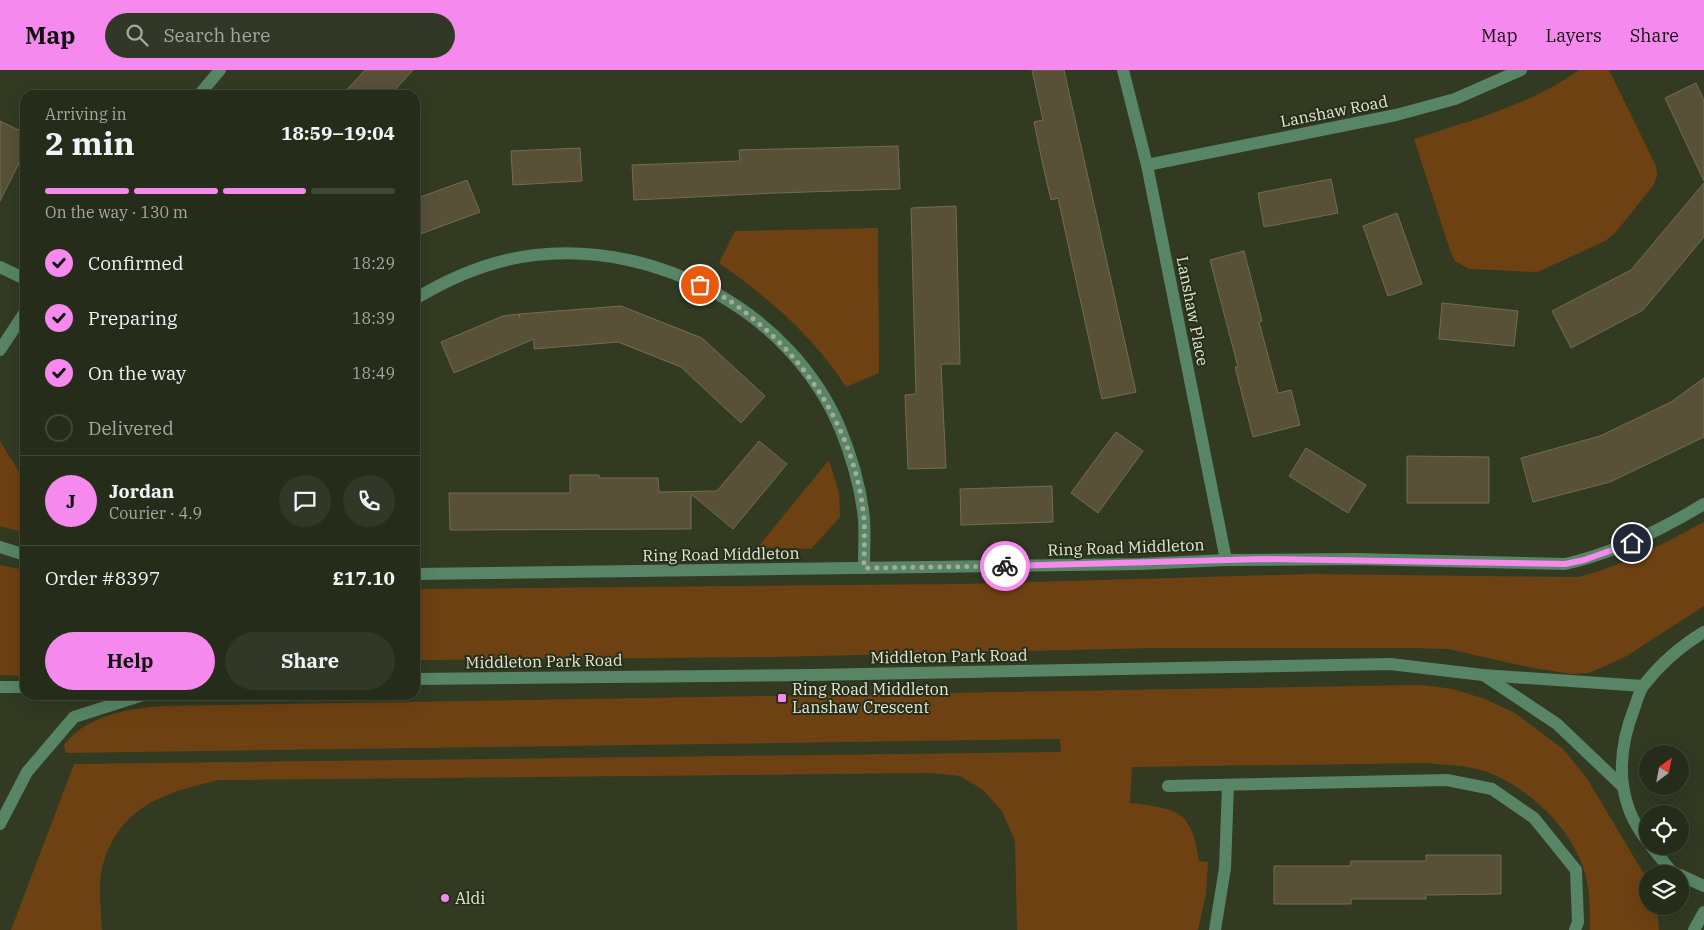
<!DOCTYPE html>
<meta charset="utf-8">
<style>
body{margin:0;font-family:"IBM Plex Serif",serif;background:#323827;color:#f1f3f6;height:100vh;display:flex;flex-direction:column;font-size:19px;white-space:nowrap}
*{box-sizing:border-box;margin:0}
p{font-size:16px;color:#a4a7a2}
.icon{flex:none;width:28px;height:28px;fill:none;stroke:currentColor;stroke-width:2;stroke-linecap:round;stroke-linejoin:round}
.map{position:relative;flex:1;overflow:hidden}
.details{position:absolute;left:20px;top:20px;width:400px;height:610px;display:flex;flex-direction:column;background:#262c1a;border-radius:15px;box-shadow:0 5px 20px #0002,0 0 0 1px #424839}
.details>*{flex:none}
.needle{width:32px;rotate:32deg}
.fabs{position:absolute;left:1639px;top:675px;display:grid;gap:10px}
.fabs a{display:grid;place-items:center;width:50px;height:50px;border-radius:50%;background:#262c1a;box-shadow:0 5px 20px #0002,0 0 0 1px #424839;font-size:25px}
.pin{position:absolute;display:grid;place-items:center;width:42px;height:42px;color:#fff;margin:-21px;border:2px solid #fff;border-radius:50%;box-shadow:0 1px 5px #0007}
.courier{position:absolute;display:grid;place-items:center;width:50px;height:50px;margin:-25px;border:4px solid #f689ee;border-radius:50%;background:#fff;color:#222;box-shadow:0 1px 6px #0007}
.headline em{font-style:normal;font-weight:700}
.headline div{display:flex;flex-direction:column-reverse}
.headline{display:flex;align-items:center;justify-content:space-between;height:85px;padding:0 25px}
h1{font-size:32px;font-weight:700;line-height:38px}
.bar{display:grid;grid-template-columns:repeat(4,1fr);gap:8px 5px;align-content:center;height:60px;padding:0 25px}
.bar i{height:6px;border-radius:4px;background:#424839}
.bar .active{background:#f689ee}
.bar p{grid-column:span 4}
.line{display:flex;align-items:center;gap:12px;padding:0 25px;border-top:1px solid #424839}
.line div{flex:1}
.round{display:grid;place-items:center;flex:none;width:52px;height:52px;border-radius:26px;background:#323827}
ol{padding:0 25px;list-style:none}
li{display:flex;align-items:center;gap:15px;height:55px}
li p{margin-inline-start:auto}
li .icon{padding:5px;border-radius:50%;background:#f689ee;color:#111;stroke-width:4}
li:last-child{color:#a4a7a2}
li i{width:28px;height:28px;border:2px solid #424839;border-radius:50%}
.button{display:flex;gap:10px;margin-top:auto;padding:10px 25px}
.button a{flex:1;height:58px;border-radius:30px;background:#f689ee;color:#111;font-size:20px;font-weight:700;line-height:58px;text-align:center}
.button a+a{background:#323827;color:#f1f3f6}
header{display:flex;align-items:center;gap:30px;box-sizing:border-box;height:70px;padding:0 25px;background:#f689ee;color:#111}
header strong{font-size:24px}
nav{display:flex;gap:28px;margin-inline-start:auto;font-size:18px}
.search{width:350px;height:45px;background:#323827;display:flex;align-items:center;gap:12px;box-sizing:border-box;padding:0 18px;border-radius:28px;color:#a4a7a2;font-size:19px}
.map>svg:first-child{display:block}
.green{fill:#6e4112}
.building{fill:#585037;stroke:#746c52}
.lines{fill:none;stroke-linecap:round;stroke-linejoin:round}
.minor{stroke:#588566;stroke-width:12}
.done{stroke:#a4ab99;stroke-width:5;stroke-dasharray:0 9}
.route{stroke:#f689ee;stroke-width:6}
.poi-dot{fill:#f689ee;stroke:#282f18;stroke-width:2}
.labels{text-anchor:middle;stroke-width:4;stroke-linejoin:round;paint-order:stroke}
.street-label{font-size:16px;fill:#e2e8d9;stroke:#282f18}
.poi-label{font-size:16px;fill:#e2e8d9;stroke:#282f18;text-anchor:start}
</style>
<header>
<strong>Map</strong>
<div class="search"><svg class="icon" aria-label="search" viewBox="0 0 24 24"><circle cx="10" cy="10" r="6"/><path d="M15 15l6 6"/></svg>Search here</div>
<nav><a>Map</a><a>Layers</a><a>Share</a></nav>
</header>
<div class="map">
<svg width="1704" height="860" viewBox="0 0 1704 860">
<rect width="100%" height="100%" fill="#323a22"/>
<g class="green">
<path d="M1579 0H1609L1656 96 1657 106 1653 116 1615 163 1605 171 1538 202 1469 199 1455 191 1451 183 1414 69C1470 51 1530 35 1579 0Z"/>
<path d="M878 158 879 303 846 317C814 267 768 227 719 193L735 161Z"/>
<polygon points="0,371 25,412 25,463 0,456"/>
<polygon points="829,390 839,423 840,447 811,479 758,477"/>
<path d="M1704 452V536L1625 587 1589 603 1572 604 1533 598 1448 579 1411 578H1154L773 587 415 590V519L962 514 1311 504 1579 507C1624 495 1663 474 1704 452Z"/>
<polygon points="0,495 25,500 25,606 0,605"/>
<path d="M1422 615 1453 619 1485 629 1515 643 1563 679 1586 707 1647 809 1648 836H1657L1659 860H1590C1590 842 1590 824 1586 807 1575 759 1520 707 1472 698 1459 695 1444 695 1430 693L1132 697 1130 733C1177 739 1192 739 1199 791L1208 792 1206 824 1198 860H1017L1015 771 1002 741 983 720 960 706 931 703 219 710C167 722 122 735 104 791 97 812 101 839 102 860H11L74 694 1061 682 1060 669 66 683 64 675C86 646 126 639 161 636Z"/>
</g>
<g class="building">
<polygon points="365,0 413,0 390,25 342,25"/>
<polygon points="1032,0 1064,0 1136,322 1102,329 1058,128 1051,130 1042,91 1034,52 1043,50"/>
<polygon points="1696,13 1704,30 1704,111 1665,28"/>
<polygon points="0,51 25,63 25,81 0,131"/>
<polygon points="898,76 900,119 775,123 634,130 632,95 740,91 739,80"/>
<polygon points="580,78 582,111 513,115 511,81"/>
<polygon points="1331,109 1338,143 1264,157 1258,123"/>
<polygon points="467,110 480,142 415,166 415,129"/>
<polygon points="1704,113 1704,167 1643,240 1571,278 1552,241 1631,200"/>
<polygon points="956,136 960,294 941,294 946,398 908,399 905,325 916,324 911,138"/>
<polygon points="1397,143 1422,214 1388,226 1363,156"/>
<polygon points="1244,181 1262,251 1259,252 1278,323 1291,320 1300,355 1253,367 1235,297 1238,297 1210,190"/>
<polygon points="1442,233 1518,241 1514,276 1439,269"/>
<polygon points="621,236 702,268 765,326 741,353 681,297 618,272 534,279 534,269 454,303 441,272 503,246 518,244 520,248 519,244"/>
<polygon points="1704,308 1704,367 1610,412 1533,432 1521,388 1600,366 1671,332"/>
<polygon points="1116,362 1143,381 1098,443 1071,423"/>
<polygon points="759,371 787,394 733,459 691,424 691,459 450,460 449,423 570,423 570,405 599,405 599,408 658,408 659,422 717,421"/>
<polygon points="1306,378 1366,415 1348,443 1289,406"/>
<polygon points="1407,386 1489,387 1489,433 1407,433"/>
<polygon points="1052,416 1053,452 961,455 960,419"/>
<polygon points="1426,785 1501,785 1501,824 1426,825 1426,829 1351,829 1351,834 1274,834 1274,796 1350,796 1351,791 1426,791"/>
</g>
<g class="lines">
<g class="minor">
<polyline points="1123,0 1147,95 1226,490"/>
<polyline points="199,25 220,0"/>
<polyline points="1147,95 1396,45 1455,29 1521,0"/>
<polyline points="0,197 25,209"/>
<path d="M415 229C451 207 492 190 535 185 658 171 791 242 840 358 851 385 861 419 864 449 865 465 864 482 864 498"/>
<polyline points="0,280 25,242"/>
<polyline points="0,477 25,485"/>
<path d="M415 504 1140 494 1226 490 1355 489 1565 494C1615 483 1661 460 1704 434"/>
<polyline points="1485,606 1557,654 1621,715"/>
<polyline points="415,609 812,605 1390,594 1483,605 1643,616"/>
<polyline points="0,617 25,617"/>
<polyline points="1168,716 1447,710 1492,719 1534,748 1576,800 1578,852 1575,860"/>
<polyline points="0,754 27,702 74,647 143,625"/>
<path d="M1648 772C1616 733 1616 685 1634 639 1637 631 1639 621 1644 615 1661 593 1681 576 1704 562"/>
<polyline points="1651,776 1671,801 1676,804"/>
<polyline points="1680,805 1704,816"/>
<polyline points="1215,860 1225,798 1228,715"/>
<polyline points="1694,860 1704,842"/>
</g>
</g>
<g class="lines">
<path class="done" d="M700 215C724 224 744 241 763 257 819 306 857 374 864 449 865 465 864 482 864 498L1005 496"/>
<polyline class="route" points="1005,496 1263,489 1565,494 1584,490 1632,473"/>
</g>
<g class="poi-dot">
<rect x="777" y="623" width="10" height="10" rx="2.5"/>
<circle cx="445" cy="828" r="5"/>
</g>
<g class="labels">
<g class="street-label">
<text transform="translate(1334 41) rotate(-11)" y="6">Lanshaw Road</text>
<text transform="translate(1193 241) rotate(79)" y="6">Lanshaw Place</text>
<text transform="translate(1126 477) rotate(-2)" y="6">Ring Road Middleton</text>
<text transform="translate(721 484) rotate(-1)" y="6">Ring Road Middleton</text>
<text transform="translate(949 586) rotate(-1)" y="6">Middleton Park Road</text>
<text transform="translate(544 591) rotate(-1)" y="6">Middleton Park Road</text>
</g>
<g class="poi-label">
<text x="792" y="625">Ring Road Middleton<tspan x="792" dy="18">Lanshaw Crescent</tspan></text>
<text x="455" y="834">Aldi</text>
</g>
</g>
</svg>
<div class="fabs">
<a><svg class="needle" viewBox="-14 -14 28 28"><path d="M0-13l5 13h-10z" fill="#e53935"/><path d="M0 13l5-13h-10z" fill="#a4a7a2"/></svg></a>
<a><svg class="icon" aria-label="locate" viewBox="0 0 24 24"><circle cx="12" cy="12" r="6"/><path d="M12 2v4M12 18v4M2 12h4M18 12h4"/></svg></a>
<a><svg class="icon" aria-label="layers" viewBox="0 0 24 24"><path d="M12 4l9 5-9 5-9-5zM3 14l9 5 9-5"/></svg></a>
</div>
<div class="pin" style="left:700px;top:215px;background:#ea580c"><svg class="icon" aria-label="bag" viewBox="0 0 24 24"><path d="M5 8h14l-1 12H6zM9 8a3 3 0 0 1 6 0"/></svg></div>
<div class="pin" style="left:1632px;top:473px;background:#1f2937"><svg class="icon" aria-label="home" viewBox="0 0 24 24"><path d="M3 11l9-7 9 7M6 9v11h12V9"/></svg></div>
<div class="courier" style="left:1005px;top:496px"><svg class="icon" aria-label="bike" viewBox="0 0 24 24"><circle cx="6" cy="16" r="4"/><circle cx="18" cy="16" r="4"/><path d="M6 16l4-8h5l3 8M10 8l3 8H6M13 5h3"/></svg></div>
<section class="details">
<div class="headline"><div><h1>2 min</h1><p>Arriving in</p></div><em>18:59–19:04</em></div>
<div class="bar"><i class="active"></i><i class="active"></i><i class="active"></i><i></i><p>On the way · 130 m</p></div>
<ol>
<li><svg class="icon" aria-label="check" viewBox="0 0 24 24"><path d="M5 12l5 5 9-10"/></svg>Confirmed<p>18:29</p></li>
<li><svg class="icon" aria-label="check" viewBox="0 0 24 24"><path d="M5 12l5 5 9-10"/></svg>Preparing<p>18:39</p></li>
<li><svg class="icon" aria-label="check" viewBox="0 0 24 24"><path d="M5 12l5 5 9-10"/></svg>On the way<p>18:49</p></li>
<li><i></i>Delivered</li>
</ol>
<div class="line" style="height:90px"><b class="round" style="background:#f689ee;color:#111">J</b><div><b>Jordan</b><p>Courier · 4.9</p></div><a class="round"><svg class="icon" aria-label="chat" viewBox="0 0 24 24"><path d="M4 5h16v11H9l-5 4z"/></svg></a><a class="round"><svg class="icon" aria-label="phone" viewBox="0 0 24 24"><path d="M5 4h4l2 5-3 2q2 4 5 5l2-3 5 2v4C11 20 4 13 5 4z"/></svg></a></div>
<div class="line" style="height:65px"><div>Order #8397</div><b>£17.10</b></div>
<div class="button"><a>Help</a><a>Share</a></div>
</section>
</div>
